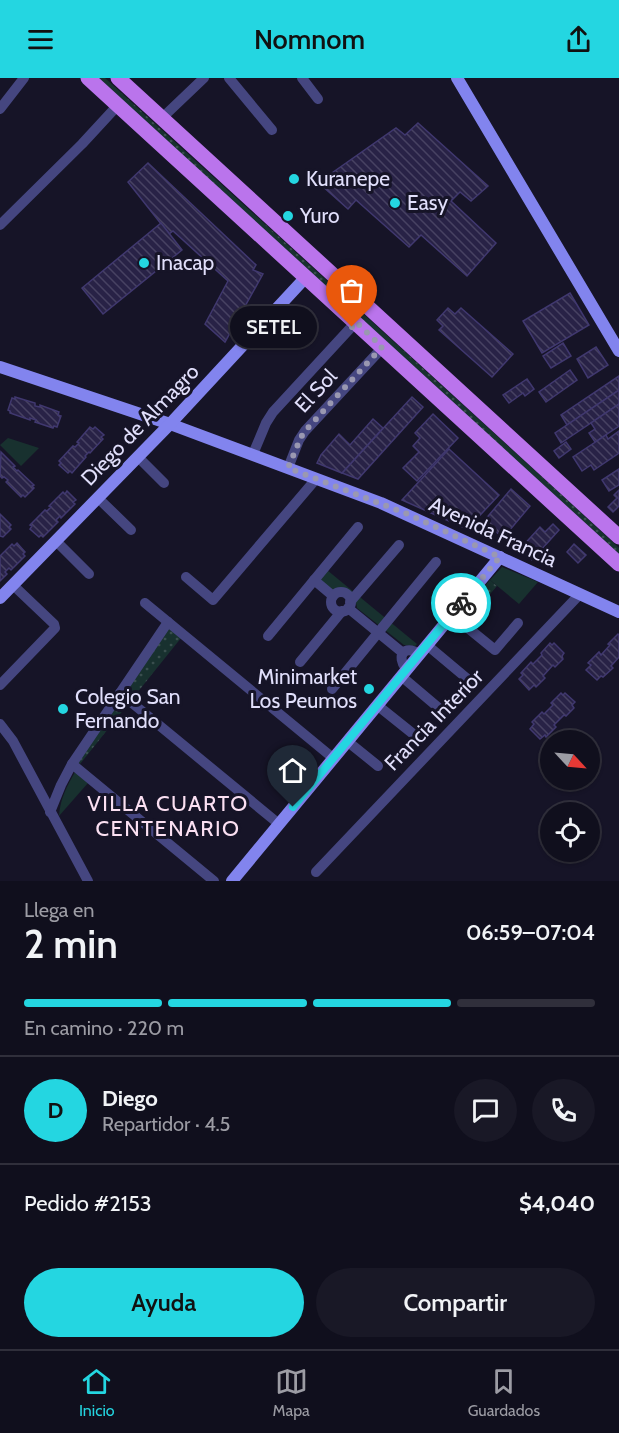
<!DOCTYPE html>
<html lang="es">
<meta charset="utf-8">
<style>
body{margin:0;font-family:Cabin,sans-serif;background:#191826;color:#f1f3f6;height:100vh;display:flex;flex-direction:column;font-size:22px;white-space:nowrap}
*{box-sizing:border-box;margin:0}
p{font-size:20px;color:#9c9ca4}
.icon{flex:none;width:33px;height:33px;fill:none;stroke:currentColor;stroke-width:2;stroke-linecap:round;stroke-linejoin:round}
.map{position:relative;height:803px;overflow:hidden}
.side{display:flex;flex-direction:column;background:#100f1d;flex:1}
.side>*{flex:none}
.needle{width:39px;rotate:116deg}
.fabs{position:absolute;left:540px;top:652px;display:grid;gap:12px}
.fabs a{display:grid;place-items:center;width:60px;height:60px;border-radius:50%;background:#100f1d;box-shadow:0 2px 4px #0004,0 0 0 2px #302f3b;font-size:30px}
.pin{position:absolute;display:grid;place-items:center;width:51px;height:51px;color:#fff;margin:-62px -26px;border-radius:50% 50% 50% 0;rotate:-45deg;box-shadow:0 0 6px #0007}
.pin .icon{rotate:45deg}
.courier{position:absolute;display:grid;place-items:center;width:60px;height:60px;margin:-30px;border:4px solid #24d6e1;border-radius:50%;background:#fff;color:#222;box-shadow:0 2px 8px #0007}
.bubble{position:absolute;height:42px;border-radius:21px;background:#100f1d;box-shadow:0 2px 4px #0004,0 0 0 2px #302f3b;font-size:20px;font-weight:600;line-height:42px;text-align:center}
.summary em{font-style:normal;font-weight:600}
.summary div{display:flex;flex-direction:column-reverse}
.summary{display:flex;align-items:center;justify-content:space-between;height:102px;padding:0 24px}
h1{font-size:39px;font-weight:600;line-height:45px}
.bar{display:grid;grid-template-columns:repeat(4,1fr);gap:9px 6px;align-content:center;height:72px;padding:0 24px}
.bar i{height:8px;border-radius:4px;background:#302f3b}
.bar .active{background:#24d6e1}
.bar p{grid-column:span 4}
.line{display:flex;align-items:center;gap:15px;padding:0 24px;border-top:2px solid #302f3b}
.line div{flex:1}
.round{display:grid;place-items:center;flex:none;width:63px;height:63px;border-radius:32px;background:#191826}
.primary-button{display:flex;gap:12px;margin-top:auto;padding:12px 24px}
.primary-button a{flex:1;height:69px;border-radius:36px;background:#24d6e1;color:#111;font-size:24px;font-weight:600;line-height:69px;text-align:center}
.primary-button a+a{background:#191826;color:#f1f3f6}
header{display:flex;justify-content:space-between;align-items:center;height:78px;padding:0 24px;background:#24d6e1;color:#111;font-size:27px;font-weight:600}
.tab-bar{display:flex;justify-content:space-around;align-items:center;height:84px;border-top:2px solid #302f3b;background:#100f1d;font-size:16px;color:#9c9ca4}
.tab-bar a{display:grid;justify-items:center;gap:3px}
.tab-bar .active{color:#24d6e1}
.map>svg:first-child{display:block}
.grass{fill:url(#grass-dots)}
.park{fill:#18312f}
.building{fill:url(#building-back-hatch);stroke:#40386f;stroke-width:1.5}
.lines{fill:none;stroke-linecap:round;stroke-linejoin:round}
.street{stroke:#454680;stroke-width:10}
.secondary{stroke:#8284ee;stroke-width:12}
.primary{stroke:#ba74ec;stroke-width:15}
.done{stroke:#9a98b1;stroke-width:6;stroke-dasharray:0 10.8}
.route{stroke:#24d6e1;stroke-width:8}
.poi-dot{fill:#24d6e1;stroke:#161427;stroke-width:2}
.labels{text-anchor:middle;stroke-width:6;stroke-linejoin:round;paint-order:stroke}
.poi-label{font-size:21px;fill:#e1dffb;stroke:#161427;text-anchor:start}
.street-label{font-size:21px;fill:#e1dffb;stroke:#161427}
.neighbourhood-label{font-size:22px;letter-spacing:1.5px;fill:#fbe0f2;stroke:#161427}
</style>
<header><svg class="icon" aria-label="menu" viewBox="0 0 24 24"><path d="M4 6h16M4 12h16M4 18h16"/></svg>Nomnom<svg class="icon" aria-label="share" viewBox="0 0 24 24"><path d="M12 15V3M7 8l5-5 5 5M5 13v7h14v-7"/></svg></header>
<div class="map">
<svg width="619" height="803" viewBox="0 0 619 803">
<defs>
<pattern id="grass-dots" width="8" height="8" patternUnits="userSpaceOnUse" patternTransform="scale(1.5)"><rect width="8" height="8" fill="#18312f"/><path d="M2 2h.1M6 6h.1" fill="none" stroke="#394e4e" stroke-width="1.8" stroke-linecap="round"/></pattern>
<pattern id="building-back-hatch" width="6" height="6" patternUnits="userSpaceOnUse" patternTransform="scale(1.5)"><rect width="6" height="6" fill="#282246"/><path d="M-1 5l2 2M0 0l6 6M5-1l2 2" fill="none" stroke="#474262"/></pattern>
</defs>
<rect width="100%" height="100%" fill="#161427"/>
<g class="grass">
<polygon points="95,0 105,0 577,431 619,470 619,480"/>
<polygon points="490,502 497,508 468,542 461,536"/>
<polygon points="168,550 181,560 80,686 78,684"/>
</g>
<g class="park">
<polygon points="8,360 39,370 21,388 0,367"/>
<polygon points="502,489 538,504 519,526 490,502"/>
<path d="M327 492 417 566 415 568 404 567 357 530C356 521 352 516 345 511L331 513 318 502Z"/>
<path d="M75 694 88 705 59 738C60 721 67 708 75 694Z"/>
</g>
<g class="building">
<polygon points="418,45 488,108 471,123 460,114 451,123 496,165 467,198 421,157 409,169 356,122 348,131 320,106 329,97 396,50 405,57"/>
<polygon points="148,85 256,187 253,192 263,196 225,264 205,246 228,203 173,153 169,156 128,104"/>
<polygon points="161,145 182,172 103,236 82,210"/>
<polygon points="570,215 589,247 542,275 523,243"/>
<polygon points="448,230 455,236 461,230 513,276 492,299 439,252 443,248 437,242"/>
<polygon points="563,265 571,278 551,290 543,278"/>
<polygon points="596,269 608,287 588,300 577,281"/>
<polygon points="570,292 577,302 546,324 539,314"/>
<polygon points="619,298 619,312 567,347 561,337"/>
<polygon points="527,301 534,311 525,318 523,315 509,325 503,317"/>
<polygon points="619,312 619,326 561,365 555,355"/>
<polygon points="15,319 35,325 35,328 40,329 40,327 59,334 58,337 61,338 57,349 54,348 53,350 35,344 36,342 30,340 30,342 10,335 10,333 8,332 12,320 15,321"/>
<polygon points="412,319 423,329 358,401 342,395"/>
<polygon points="619,326 619,348 595,364 589,355 595,351 591,345"/>
<polygon points="433,336 458,360 417,403 403,390 419,374 413,368 420,360 415,355"/>
<polygon points="373,341 383,350 342,395 317,385 321,377 339,356 350,367"/>
<polygon points="90,349 93,351 95,349 104,357 101,359 103,361 90,375 89,374 85,378 86,379 72,395 70,393 68,395 59,387 61,385 59,383 73,368 75,369 79,365 77,364"/>
<polygon points="619,353 619,375 594,392 591,387 582,393 573,379 606,357 608,361"/>
<polygon points="566,364 571,371 559,380 554,373"/>
<polygon points="449,371 499,417 467,451 402,422"/>
<polygon points="1,374 15,388 13,389 17,393 18,392 34,407 32,408 34,410 25,419 23,417 21,419 6,404 8,402 4,399 2,400 0,398"/>
<polygon points="619,391 619,407 609,413 602,402"/>
<polygon points="511,411 530,428 503,460 484,443"/>
<polygon points="619,412 619,428 613,434 608,429 617,420 614,417"/>
<polygon points="67,413 76,422 73,424 75,426 61,440 60,438 56,442 58,444 43,459 41,457 39,459 30,451 32,448 30,447 45,432 47,433 51,429 49,428 63,414 65,416"/>
<polygon points="0,436 11,447 9,449 11,451 3,459 0,458"/>
<polygon points="553,446 559,452 532,482 520,471 540,449 545,454"/>
<polygon points="17,465 25,474 23,476 25,478 11,492 9,490 5,494 7,496 0,503 0,478 12,466 14,468"/>
<polygon points="574,466 586,477 578,485 567,474"/>
<polygon points="618,556 619,557 619,579 611,588 613,590 603,599 601,598 597,602 586,592 591,587 588,585 599,574 601,577 610,567 608,566"/>
<polygon points="550,565 552,567 554,565 564,575 562,578 563,581 555,589 553,587 543,598 545,600 536,609 534,607 529,612 519,601 523,597 521,595 531,584 533,586 542,577 541,575"/>
<polygon points="561,615 563,617 565,615 575,624 572,627 574,630 566,638 564,637 554,647 556,649 546,659 545,657 540,661 530,651 534,646 532,644 542,634 544,636 553,627 551,625"/>
</g>
<g class="lines">
<g class="street">
<polyline points="229,0 272,52"/>
<polyline points="302,0 318,21"/>
<polyline points="0,31 24,0"/>
<polyline points="162,40 204,0"/>
<polyline points="0,147 82,66 118,27"/>
<polyline points="253,376 266,345 273,334 356,244"/>
<polyline points="138,379 164,405"/>
<polyline points="288,390 299,362 305,353 383,269"/>
<polyline points="98,420 131,452"/>
<polyline points="56,463 89,496"/>
<polyline points="186,499 213,522 316,401"/>
<polyline points="314,502 333,518"/>
<circle cx="341" cy="524" r="10"/>
<polyline points="350,524 399,467"/>
<polyline points="145,525 333,680"/>
<polyline points="348,530 403,575"/>
<polyline points="452,537 495,572 518,545"/>
<polyline points="268,558 358,449"/>
<polyline points="427,567 470,603"/>
<polyline points="300,584 342,533"/>
<path d="M406 591C396 578 404 566 419 576"/>
<polyline points="401,598 440,631"/>
<polyline points="0,607 55,550 54,546 13,507"/>
<polyline points="332,611 436,484"/>
<polyline points="120,615 279,746"/>
<polyline points="377,627 412,655"/>
<polyline points="0,646 13,663 88,803"/>
<polyline points="347,663 378,688"/>
<polyline points="72,686 214,803"/>
<polyline points="50,734 61,707 72,686 168,544"/>
<polyline points="316,794 580,516"/>
</g>
<g class="secondary">
<polyline points="457,0 619,273"/>
<polyline points="0,289 170,346 381,425 619,534"/>
<polyline points="0,520 170,346 306,199"/>
<polyline points="232,803 500,479"/>
</g>
<g class="primary">
<polyline points="88,0 619,486"/>
<polyline points="118,0 619,459"/>
</g>
</g>
<g class="lines">
<polyline class="done" points="352,249 356,244 382,269 305,353 301,359 288,390 410,437 500,479 461,525"/>
<polyline class="route" points="293,729 461,525"/>
</g>
<g class="poi-dot">
<circle cx="294" cy="101" r="6"/>
<circle cx="395" cy="125" r="6"/>
<circle cx="288" cy="138" r="6"/>
<circle cx="144" cy="185" r="6"/>
<circle cx="369" cy="611" r="6"/>
<circle cx="63" cy="631" r="6"/>
</g>
<g class="labels">
<g class="poi-label">
<text x="306" y="108">Kuranepe</text>
<text x="407" y="132">Easy</text>
<text x="300" y="145">Yuro</text>
<text x="156" y="192">Inacap</text>
<text x="357" y="606" text-anchor="end">Minimarket<tspan x="357" dy="24">Los Peumos</tspan></text>
<text x="75" y="626">Colegio San<tspan x="75" dy="24">Fernando</tspan></text>
</g>
<g class="street-label">
<text transform="translate(316 313) rotate(-47)" y="7">El Sol</text>
<text transform="translate(140 347) rotate(-46)" y="7">Diego de Almagro</text>
<text transform="translate(493 454) rotate(25)" y="7">Avenida Francia</text>
<text transform="translate(434 642) rotate(-46)" y="7">Francia Interior</text>
</g>
<g class="neighbourhood-label">
<text x="168" y="733">VILLA CUARTO<tspan x="168" dy="25">CENTENARIO</tspan></text>
</g>
</g>
</svg>
<div class="fabs">
<a><svg class="needle" viewBox="-14 -14 28 28"><path d="M0-13l5 13h-10z" fill="#e53935"/><path d="M0 13l5-13h-10z" fill="#9c9ca4"/></svg></a>
<a><svg class="icon" aria-label="locate" viewBox="0 0 24 24"><circle cx="12" cy="12" r="6"/><path d="M12 2v4M12 18v4M2 12h4M18 12h4"/></svg></a>
</div>
<div class="pin" style="left:352px;top:249px;background:#ea580c"><svg class="icon" aria-label="bag" viewBox="0 0 24 24"><path d="M5 8h14l-1 12H6zM9 8a3 3 0 0 1 6 0"/></svg></div>
<div class="pin" style="left:293px;top:729px;background:#1f2937"><svg class="icon" aria-label="home" viewBox="0 0 24 24"><path d="M3 11l9-7 9 7M6 9v11h12V9"/></svg></div>
<div class="courier" style="left:461px;top:525px"><svg class="icon" aria-label="bike" viewBox="0 0 24 24"><circle cx="6" cy="16" r="4"/><circle cx="18" cy="16" r="4"/><path d="M6 16l4-8h5l3 8M10 8l3 8H6M13 5h3"/></svg></div>
<div class="bubble" style="left:230px;top:228px;width:87px">SETEL</div>
</div>
<section class="side">
<div class="summary"><div><h1>2 min</h1><p>Llega en</p></div><em>06:59–07:04</em></div>
<div class="bar"><i class="active"></i><i class="active"></i><i class="active"></i><i></i><p>En camino · 220 m</p></div>
<div class="line" style="height:108px"><b class="round" style="background:#24d6e1;color:#111">D</b><div><b>Diego</b><p>Repartidor · 4.5</p></div><a class="round"><svg class="icon" aria-label="chat" viewBox="0 0 24 24"><path d="M4 5h16v11H9l-5 4z"/></svg></a><a class="round"><svg class="icon" aria-label="phone" viewBox="0 0 24 24"><path d="M5 4h4l2 5-3 2q2 4 5 5l2-3 5 2v4C11 20 4 13 5 4z"/></svg></a></div>
<div class="line" style="height:78px"><div>Pedido #2153</div><b>$4,040</b></div>
<div class="primary-button"><a>Ayuda</a><a>Compartir</a></div>
</section>
<nav class="tab-bar">
<a class="active"><svg class="icon" aria-label="home" viewBox="0 0 24 24"><path d="M3 11l9-7 9 7M6 9v11h12V9"/></svg>Inicio</a>
<a><svg class="icon" aria-label="map" viewBox="0 0 24 24"><path d="M3 6l6-2 6 2 6-2v14l-6 2-6-2-6 2zM9 4v14M15 6v14"/></svg>Mapa</a>
<a><svg class="icon" aria-label="saved" viewBox="0 0 24 24"><path d="M7 4h10v16l-5-4-5 4z"/></svg>Guardados</a>
</nav>
